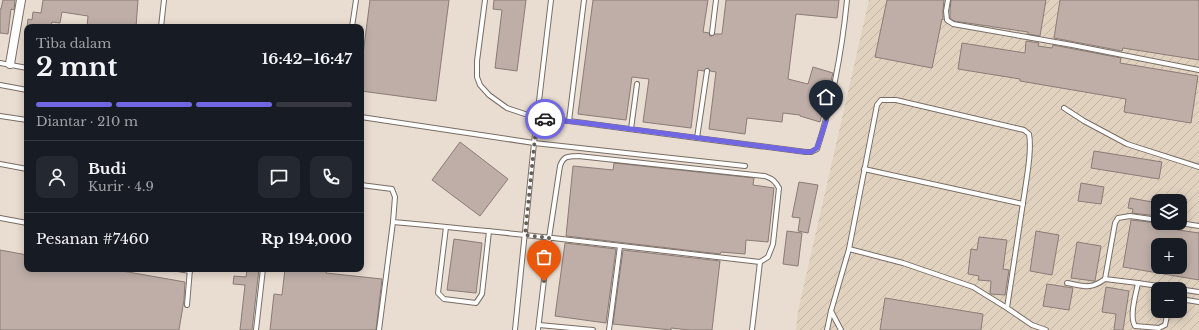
<!DOCTYPE html>
<html lang="id">
<meta charset="utf-8">
<style>
body{margin:0;font-family:"Libre Baskerville",serif;background:#242831;color:#f1f3f6;height:100vh;display:flex;flex-direction:column;font-size:15px;white-space:nowrap}
*{box-sizing:border-box;margin:0}
p{font-size:13px;color:#9ea1a6}
.icon{flex:none;width:22px;height:22px;fill:none;stroke:currentColor;stroke-width:2;stroke-linecap:round;stroke-linejoin:round}
.map{position:relative;flex:1;overflow:hidden}
.panel{position:absolute;left:24px;top:24px;width:340px;height:248px;display:flex;flex-direction:column;background:#171b24;border-radius:8px;box-shadow:0 2px 10px #0003}
.panel>*{flex:none}
.fabs{position:absolute;left:1151px;top:194px;display:grid;gap:8px}
.fabs a{display:grid;place-items:center;width:36px;height:36px;border-radius:8px;background:#171b24;box-shadow:0 2px 10px #0003;font-size:20px}
.pin{position:absolute;display:grid;place-items:center;width:34px;height:34px;color:#fff;margin:-41px -17px;border-radius:50% 50% 50% 0;rotate:-45deg;box-shadow:0 0 4px #0007}
.pin .icon{rotate:45deg}
.courier{position:absolute;display:grid;place-items:center;width:40px;height:40px;margin:-20px;border:3px solid #7167e2;border-radius:50%;background:#fff;color:#222;box-shadow:0 1px 5px #0007}
.summary em{font-style:normal;font-weight:800}
.summary div{display:flex;flex-direction:column-reverse}
.summary{display:flex;align-items:center;justify-content:space-between;height:68px;padding:0 12px}
h1{font-size:26px;font-weight:800;line-height:30px}
.bar{display:grid;grid-template-columns:repeat(4,1fr);gap:6px 4px;align-content:center;height:48px;padding:0 12px}
.bar i{height:5px;border-radius:3px;background:#363941}
.bar .active{background:#7167e2}
.bar p{grid-column:span 4}
.line{display:flex;align-items:center;gap:10px;padding:0 12px;border-top:1px solid #363941}
.line div{flex:1}
.round{display:grid;place-items:center;flex:none;width:42px;height:42px;border-radius:8px;background:#242831}
.map>svg:first-child{display:block}
.industrial{fill:url(#industrial-furrows);fill-rule:evenodd}
.building{fill:#beaea7;stroke:#8a7b75;fill-rule:evenodd}
.lines{fill:none;stroke-linecap:round;stroke-linejoin:round}
.lane-casing{stroke:#796d64;stroke-width:6}
.street-casing{stroke:#796d64;stroke-width:10}
.lane{stroke:#fff;stroke-width:4}
.street{stroke:#fff;stroke-width:8}
.done{stroke:#665f58;stroke-width:4;stroke-dasharray:0 7.2}
.route{stroke:#7167e2;stroke-width:5}
</style>
<div class="map">
<svg width="1199" height="330" viewBox="0 0 1199 330">
<defs>
<pattern id="industrial-furrows" width="10" height="10" patternUnits="userSpaceOnUse"><rect width="10" height="10" fill="#e1d2c0"/><path d="M-1 1l2-2M0 10L10 0M9 11l2-2" fill="none" stroke="#c1b4a4"/></pattern>
</defs>
<rect width="100%" height="100%" fill="#e9dcd1"/>
<path class="industrial" d="M869 0H1199V330H796L798 311ZM1158 201H1180V223H1158ZM1158 245H1180V267H1158ZM1158 289H1180V311H1158Z"/>
<g class="building">
<polygon points="3,0 15,0 14,10 11,9 8,34 0,33 0,9 1,9"/>
<polygon points="43,0 138,0 136,27 87,27 88,16 62,12 60,23 52,22 51,27 27,27 28,19 32,20 33,12 41,13"/>
<polygon points="370,0 449,0 436,101 361,91 361,70"/>
<polygon points="494,0 526,0 517,71 495,68 502,10 493,9"/>
<polygon points="593,0 708,0 703,32 709,33 710,36 712,36 715,34 722,34 726,0 839,0 837,18 796,14 788,79 808,84 813,67 833,73 820,122 800,116 800,115 783,113 782,122 747,118 745,134 709,129 716,72 710,71 709,69 707,68 704,71 698,70 691,128 643,122 649,79 632,77 626,120 578,114"/>
<polygon points="887,0 944,0 943,11 943,20 942,19 932,68 875,57"/>
<polygon points="951,0 1046,0 1040,36 1028,34 1028,32 954,21 950,18 950,11"/>
<polygon points="1060,0 1199,0 1199,60 1123,48 1122,51 1054,38"/>
<polygon points="1026,41 1039,43 1038,46 1052,48 1053,45 1121,58 1120,63 1198,76 1191,123 1124,112 1126,99 1020,81 1020,79 958,69 962,43 1025,53"/>
<polygon points="460,142 508,179 480,216 432,180"/>
<polygon points="1094,151 1162,162 1159,179 1091,168"/>
<polygon points="614,163 754,178 753,185 774,188 768,242 746,240 745,254 721,252 720,254 566,236 573,166 613,170"/>
<polygon points="799,182 818,185 808,233 798,231 800,218 792,217"/>
<polygon points="1081,183 1104,187 1101,204 1078,201"/>
<polygon points="1130,198 1158,203 1158,216 1132,213 1133,209 1128,208"/>
<path d="M1131 220 1158 223V227L1199 233V280L1123 267ZM1158 245H1180V267H1158Z"/>
<polygon points="787,231 802,233 798,266 783,264"/>
<polygon points="1036,231 1059,235 1052,275 1030,271"/>
<polygon points="979,237 1007,240 1003,269 1009,270 1005,295 990,294 991,281 978,280 979,276 968,274 971,249 977,250"/>
<polygon points="454,239 482,243 476,293 447,290"/>
<polygon points="1077,242 1101,246 1095,281 1094,281 1071,278"/>
<polygon points="565,243 616,249 606,323 555,316"/>
<polygon points="0,250 27,255 27,269 111,269 185,282 184,300 179,330 0,330"/>
<polygon points="623,250 720,261 712,330 689,330 671,328 671,330 613,324"/>
<polygon points="247,269 259,269 252,330 240,330 245,285 233,284 234,276 246,277"/>
<polygon points="285,269 327,269 326,273 382,279 376,330 270,330 274,294 282,295"/>
<polygon points="1047,284 1073,288 1069,310 1043,306"/>
<polygon points="1106,287 1129,291 1123,330 1114,330 1116,314 1102,312"/>
<polygon points="885,298 983,314 981,330 880,330"/>
</g>
<g class="lines">
<g class="lane-casing">
<g id="lane">
<polyline points="485,0 477,61 477,77 480,85 489,95 507,108 537,118 569,121 697,138 707,71"/>
<polyline points="948,0 946,11 947,20 953,24 1072,45 1199,70"/>
<polyline points="161,27 164,0"/>
<polyline points="352,27 356,0"/>
<polyline points="712,33 716,0"/>
<polyline points="0,63 27,68"/>
<polyline points="0,85 27,90"/>
<polyline points="1064,108 1084,121 1127,144 1199,167"/>
<polyline points="0,116 27,120"/>
<polyline points="361,117 534,143 745,166"/>
<polyline points="569,121 584,0"/>
<polyline points="631,129 637,84"/>
<path d="M697 138 806 152H811L817 149C833 101 842 50 847 0"/>
<polyline points="0,164 27,169"/>
<polyline points="864,169 1023,204"/>
<path d="M361 185 392 189 395 197 393 222C447 227 500 232 553 238L760 262 768 257 773 244 779 188C775 181 773 179 765 176L578 156C568 157 564 155 560 166L549 238 538 330"/>
<polyline points="0,218 27,223"/>
<polyline points="1180,223 1199,226"/>
<polyline points="446,227 438,293 444,299 476,303 482,294 489,231"/>
<polyline points="178,269 190,271"/>
<path d="M1067 283C1084 286 1090 290 1105 279"/>
<polyline points="1138,283 1105,279 1115,223 1118,218 1130,216 1158,220"/>
<polyline points="1180,299 1199,302"/>
<polyline points="187,305 190,269"/>
<path d="M1007 308C1013 266 1020 225 1026 183 1028 168 1032 149 1029 134L1024 130 896 100H881L877 105 849 249 903 263 973 287 1007 308 1032 325 1046 330"/>
<polyline points="831,311 841,330"/>
<path d="M1168 311 1165 325 1159 328 1135 326C1129 316 1136 294 1138 283L1199 292"/>
<polyline points="539,325 593,330"/>
<polyline points="256,330 263,269"/>
<polyline points="379,330 393,222"/>
<polyline points="515,330 534,143 551,0"/>
<polyline points="609,330 620,246"/>
<polyline points="752,330 760,262"/>
<polyline points="827,330 831,311 849,249"/>
</g>
</g>
<g class="street-casing">
<polyline id="street" points="10,64 21,0"/>
</g>
<use href="#lane" class="lane"/>
<use href="#street" class="street"/>
</g>
<g class="lines">
<polyline class="done" points="544,281 549,238 525,235 537,118 545,119"/>
<polyline class="route" points="545,119 585,123 806,152 811,152 817,148 826,121"/>
</g>
</svg>
<div class="fabs">
<a><svg class="icon" aria-label="layers" viewBox="0 0 24 24"><path d="M12 4l9 5-9 5-9-5zM3 14l9 5 9-5"/></svg></a>
<a>+</a>
<a>−</a>
</div>
<div class="pin" style="left:544px;top:281px;background:#ea580c"><svg class="icon" aria-label="bag" viewBox="0 0 24 24"><path d="M5 8h14l-1 12H6zM9 8a3 3 0 0 1 6 0"/></svg></div>
<div class="pin" style="left:826px;top:121px;background:#1f2937"><svg class="icon" aria-label="home" viewBox="0 0 24 24"><path d="M3 11l9-7 9 7M6 9v11h12V9"/></svg></div>
<div class="courier" style="left:545px;top:119px"><svg class="icon" aria-label="car" viewBox="0 0 24 24"><path d="M5 17H2v-5l4-1 3-4h7l3 4 3 1v5h-3M9 17h6M6 11h13"/><circle cx="7" cy="17" r="2"/><circle cx="17" cy="17" r="2"/></svg></div>
<section class="panel">
<div class="summary"><div><h1>2 mnt</h1><p>Tiba dalam</p></div><em>16:42–16:47</em></div>
<div class="bar"><i class="active"></i><i class="active"></i><i class="active"></i><i></i><p>Diantar · 210 m</p></div>
<div class="line" style="height:72px"><a class="round"><svg class="icon" aria-label="person" viewBox="0 0 24 24"><circle cx="12" cy="8" r="4"/><path d="M4 21q1-7 8-7t8 7"/></svg></a><div><b>Budi</b><p>Kurir · 4.9</p></div><a class="round"><svg class="icon" aria-label="chat" viewBox="0 0 24 24"><path d="M4 5h16v11H9l-5 4z"/></svg></a><a class="round"><svg class="icon" aria-label="phone" viewBox="0 0 24 24"><path d="M5 4h4l2 5-3 2q2 4 5 5l2-3 5 2v4C11 20 4 13 5 4z"/></svg></a></div>
<div class="line" style="height:52px"><div>Pesanan #7460</div><b>Rp 194,000</b></div>
</section>
</div>
